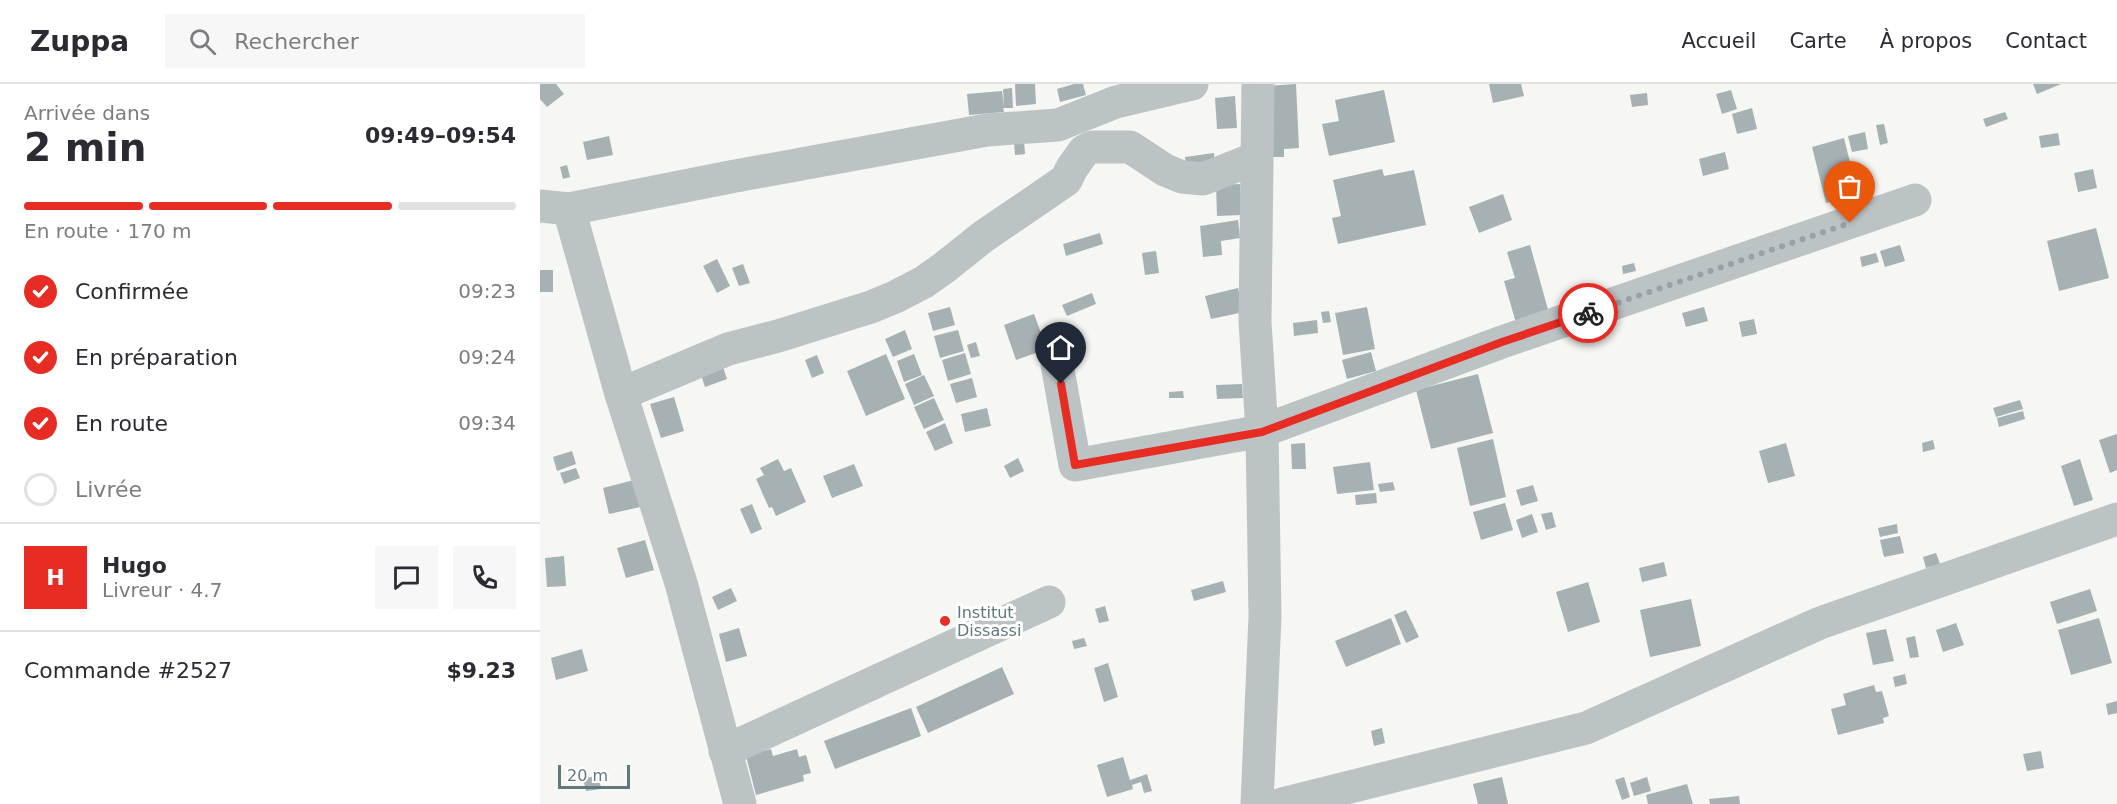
<!DOCTYPE html>
<html lang="fr">
<meta charset="utf-8">
<style>
body{margin:0;font-family:"DejaVu Sans",sans-serif;background:#f7f7f7;color:#2b2b33;height:100vh;display:flex;flex-direction:column;font-size:22px;white-space:nowrap}
*{box-sizing:border-box;margin:0}
p{font-size:20px;color:#7c7c81}
.icon{flex:none;width:33px;height:33px;fill:none;stroke:currentColor;stroke-width:2;stroke-linecap:round;stroke-linejoin:round}
.map{position:relative;flex:1;overflow:hidden}
.panel{display:flex;flex-direction:column;background:#fff;width:540px}
.panel>*{flex:none}
.scale{position:absolute;left:18px;bottom:15px;width:72px;box-sizing:border-box;padding-left:6px;border:3px solid #61777e;border-top:0;font-size:16px;line-height:21px;white-space:nowrap;color:#61777e;-webkit-text-stroke:4px #fff;paint-order:stroke}
.pin{position:absolute;display:grid;place-items:center;width:51px;height:51px;color:#fff;margin:-62px -26px;border-radius:50% 50% 50% 0;rotate:-45deg;box-shadow:0 0 6px #0007}
.pin .icon{rotate:45deg}
.courier{position:absolute;display:grid;place-items:center;width:60px;height:60px;margin:-30px;border:4px solid #e62c23;border-radius:50%;background:#fff;color:#222;box-shadow:0 2px 8px #0007}
.headline em{font-style:normal;font-weight:700}
.headline div{display:flex;flex-direction:column-reverse}
.headline{display:flex;align-items:center;justify-content:space-between;height:102px;padding:0 24px}
h1{font-size:39px;font-weight:700;line-height:45px}
.bar{display:grid;grid-template-columns:repeat(4,1fr);gap:9px 6px;align-content:center;height:72px;padding:0 24px}
.bar i{height:8px;border-radius:4px;background:#e1e1e2}
.bar .active{background:#e62c23}
.bar p{grid-column:span 4}
.line{display:flex;align-items:center;gap:15px;padding:0 24px;border-top:2px solid #e1e1e2}
.line div{flex:1}
.round{display:grid;place-items:center;flex:none;width:63px;height:63px;border-radius:0px;background:#f7f7f7}
ol{padding:0 24px;list-style:none}
li{display:flex;align-items:center;gap:18px;height:66px}
li p{margin-inline-start:auto}
li .icon{padding:6px;border-radius:50%;background:#e62c23;color:#fff;stroke-width:4}
li:last-child{color:#7c7c81}
li i{width:33px;height:33px;border:3px solid #e1e1e2;border-radius:50%}
header{display:flex;align-items:center;gap:36px;box-sizing:border-box;height:84px;padding:0 30px;background:#fff;border-bottom:2px solid #e1e1e2}
header strong{font-size:28px}
nav{display:flex;gap:33px;margin-inline-start:auto;font-size:21px}
.search{width:420px;height:54px;background:#f7f7f7;display:flex;align-items:center;gap:15px;box-sizing:border-box;padding:0 21px;border-radius:0px;color:#7c7c81;font-size:22px}
main{display:flex;flex:1;min-height:0}
.map>svg:first-child{display:block}
.building{fill:#a6b1b4}
.lines{fill:none;stroke-linecap:round;stroke-linejoin:round}
.minor{stroke:#bcc3c5;stroke-width:33}
.done{stroke:#95a3a7;stroke-width:6;stroke-dasharray:0 10.8}
.route{stroke:#e62c23;stroke-width:8}
.poi-dot{fill:#e62c23;stroke:#fff;stroke-width:2}
.labels{text-anchor:middle;stroke-width:6;stroke-linejoin:round;paint-order:stroke}
.poi-label{font-size:16px;fill:#61777e;stroke:#fff;text-anchor:start}
</style>
<header>
<strong>Zuppa</strong>
<div class="search"><svg class="icon" aria-label="search" viewBox="0 0 24 24"><circle cx="10" cy="10" r="6"/><path d="M15 15l6 6"/></svg>Rechercher</div>
<nav><a>Accueil</a><a>Carte</a><a>À propos</a><a>Contact</a></nav>
</header>
<main>
<section class="panel">
<div class="headline"><div><h1>2 min</h1><p>Arrivée dans</p></div><em>09:49–09:54</em></div>
<div class="bar"><i class="active"></i><i class="active"></i><i class="active"></i><i></i><p>En route · 170 m</p></div>
<ol>
<li><svg class="icon" aria-label="check" viewBox="0 0 24 24"><path d="M5 12l5 5 9-10"/></svg>Confirmée<p>09:23</p></li>
<li><svg class="icon" aria-label="check" viewBox="0 0 24 24"><path d="M5 12l5 5 9-10"/></svg>En préparation<p>09:24</p></li>
<li><svg class="icon" aria-label="check" viewBox="0 0 24 24"><path d="M5 12l5 5 9-10"/></svg>En route<p>09:34</p></li>
<li><i></i>Livrée</li>
</ol>
<div class="line" style="height:108px"><b class="round" style="background:#e62c23;color:#fff">H</b><div><b>Hugo</b><p>Livreur · 4.7</p></div><a class="round"><svg class="icon" aria-label="chat" viewBox="0 0 24 24"><path d="M4 5h16v11H9l-5 4z"/></svg></a><a class="round"><svg class="icon" aria-label="phone" viewBox="0 0 24 24"><path d="M5 4h4l2 5-3 2q2 4 5 5l2-3 5 2v4C11 20 4 13 5 4z"/></svg></a></div>
<div class="line" style="height:78px"><div>Commande #2527</div><b>$9.23</b></div>
</section>
<div class="map">
<svg width="1577" height="720" viewBox="0 0 1577 720">
<rect width="100%" height="100%" fill="#f6f6f3"/>
<g class="building">
<polygon points="0,0 16,0 24,10 7,23 0,15"/>
<polygon points="475,0 495,0 496,20 476,22"/>
<polygon points="534,0 543,0 546,11 520,18 517,5"/>
<polygon points="756,0 759,64 744,65 744,73 728,73 725,2"/>
<polygon points="949,0 981,0 984,12 953,19"/>
<polygon points="1493,0 1521,0 1497,10"/>
<polygon points="472,4 473,24 463,24 464,28 429,31 427,10 462,7 464,22 463,5"/>
<polygon points="844,6 855,58 789,72 782,40 799,37 795,16"/>
<polygon points="1191,6 1197,25 1182,30 1176,10"/>
<polygon points="1107,9 1108,21 1092,23 1090,11"/>
<polygon points="695,12 697,44 677,45 675,14"/>
<polygon points="1212,24 1217,45 1197,50 1192,30"/>
<polygon points="1465,28 1468,35 1446,43 1443,35"/>
<polygon points="1344,40 1348,59 1340,61 1336,41"/>
<polygon points="1325,48 1328,65 1312,68 1308,52"/>
<polygon points="1518,49 1520,61 1501,64 1499,52"/>
<polygon points="69,52 73,71 47,76 43,58"/>
<polygon points="1304,54 1318,111 1286,119 1272,63"/>
<polygon points="474,57 484,57 485,70 475,71"/>
<polygon points="1185,68 1189,85 1163,92 1159,75"/>
<polygon points="674,69 675,82 647,86 645,73"/>
<polygon points="27,81 30,93 23,95 20,83"/>
<polygon points="842,85 844,92 874,86 886,141 798,160 792,134 801,132 793,96"/>
<polygon points="1553,85 1557,104 1538,108 1534,89"/>
<polygon points="700,100 701,131 677,132 676,101"/>
<polygon points="963,110 972,136 939,149 929,123"/>
<polygon points="698,136 700,154 681,157 682,171 663,173 660,142"/>
<polygon points="1556,144 1569,194 1519,207 1507,157"/>
<polygon points="560,149 563,160 526,172 523,160"/>
<polygon points="990,161 1009,229 976,239 964,197 975,194 967,168"/>
<polygon points="1360,161 1365,177 1345,183 1340,167"/>
<polygon points="616,167 619,189 605,191 602,169"/>
<polygon points="1336,169 1339,178 1322,183 1320,173"/>
<polygon points="177,175 190,202 177,209 163,182"/>
<polygon points="1094,179 1096,187 1083,190 1082,182"/>
<polygon points="203,180 210,199 199,202 192,184"/>
<rect x="0" y="186" width="13" height="22"/>
<polygon points="698,204 704,228 671,235 665,212"/>
<polygon points="552,209 556,220 527,232 522,221"/>
<polygon points="410,223 415,241 393,247 388,229"/>
<polygon points="827,223 835,265 803,271 795,229"/>
<polygon points="1164,223 1168,237 1146,243 1142,229"/>
<polygon points="789,227 791,238 783,239 781,228"/>
<polygon points="494,230 507,265 476,276 464,241"/>
<polygon points="1214,235 1217,250 1202,253 1199,238"/>
<polygon points="777,236 778,249 754,252 753,239"/>
<polygon points="365,246 372,265 353,273 345,255"/>
<polygon points="418,246 424,267 400,274 394,252"/>
<polygon points="436,258 440,272 431,274 427,261"/>
<polygon points="831,268 836,287 807,295 802,276"/>
<polygon points="425,269 431,290 408,297 402,276"/>
<polygon points="346,270 365,315 326,332 307,287"/>
<polygon points="374,270 382,291 364,298 357,277"/>
<polygon points="277,271 284,289 272,294 265,276"/>
<polygon points="180,274 187,295 165,303 158,282"/>
<polygon points="938,290 953,349 891,365 876,306"/>
<polygon points="384,291 394,312 374,321 365,300"/>
<polygon points="432,294 437,313 416,319 410,300"/>
<polygon points="702,300 703,314 677,315 676,301"/>
<polygon points="643,307 644,314 629,314 629,308"/>
<polygon points="134,313 144,347 121,354 110,320"/>
<polygon points="394,314 404,336 384,345 374,323"/>
<polygon points="1480,316 1483,325 1456,333 1453,324"/>
<polygon points="447,324 451,342 425,348 421,330"/>
<polygon points="1483,327 1485,335 1459,343 1457,334"/>
<polygon points="405,339 413,359 395,367 386,348"/>
<polygon points="1577,350 1577,386 1570,389 1559,356"/>
<polygon points="953,355 966,413 930,422 917,364"/>
<polygon points="1393,356 1395,365 1383,368 1382,359"/>
<polygon points="765,359 766,385 752,385 751,360"/>
<polygon points="1246,359 1255,392 1228,399 1219,367"/>
<polygon points="32,367 36,380 17,387 13,373"/>
<polygon points="478,374 484,387 470,394 464,382"/>
<polygon points="238,375 244,387 251,384 266,418 236,432 232,423 229,424 216,395 224,391 220,384"/>
<polygon points="1540,375 1553,416 1534,422 1521,382"/>
<polygon points="830,378 834,406 797,410 793,383"/>
<polygon points="314,380 323,402 292,414 283,392"/>
<polygon points="36,384 40,394 24,400 20,389"/>
<polygon points="94,396 100,423 69,430 63,404"/>
<polygon points="853,398 855,406 840,408 838,400"/>
<polygon points="993,401 998,417 981,422 976,406"/>
<polygon points="836,409 837,419 816,421 815,411"/>
<polygon points="965,419 973,446 941,456 933,428"/>
<polygon points="212,420 222,445 211,450 200,425"/>
<polygon points="1012,428 1016,443 1006,446 1001,430"/>
<polygon points="992,430 998,448 982,454 976,436"/>
<polygon points="1357,440 1358,449 1340,453 1338,444"/>
<polygon points="1360,452 1364,469 1344,473 1340,456"/>
<polygon points="105,456 114,486 86,494 77,464"/>
<polygon points="1396,469 1400,480 1386,484 1383,473"/>
<polygon points="24,472 26,502 7,503 5,474"/>
<polygon points="1124,478 1127,492 1102,498 1099,484"/>
<polygon points="683,497 686,508 654,517 651,506"/>
<polygon points="1048,498 1060,538 1028,548 1016,508"/>
<polygon points="191,504 197,517 178,526 172,513"/>
<polygon points="1550,505 1557,527 1517,540 1510,518"/>
<polygon points="1151,515 1161,562 1110,573 1100,526"/>
<polygon points="565,522 569,537 559,539 555,525"/>
<polygon points="866,526 879,553 866,559 854,531"/>
<polygon points="851,534 861,560 806,583 795,557"/>
<polygon points="1559,534 1572,579 1531,591 1518,546"/>
<polygon points="1416,539 1424,561 1403,568 1396,546"/>
<polygon points="199,544 207,572 186,578 179,550"/>
<polygon points="1346,545 1354,577 1333,581 1326,549"/>
<polygon points="1375,552 1379,573 1370,574 1366,554"/>
<polygon points="544,554 547,562 534,565 532,557"/>
<polygon points="42,565 48,587 16,596 11,574"/>
<polygon points="568,579 578,613 564,618 554,584"/>
<polygon points="462,583 474,610 388,649 376,623"/>
<polygon points="1365,590 1367,600 1355,603 1353,593"/>
<polygon points="1334,601 1336,608 1342,607 1349,632 1343,634 1344,639 1298,651 1291,625 1306,621 1303,610"/>
<polygon points="1577,617 1577,629 1568,631 1566,620"/>
<polygon points="371,624 381,652 295,685 284,657"/>
<polygon points="842,644 845,659 834,662 831,647"/>
<polygon points="231,665 233,672 257,665 259,673 266,671 271,689 263,691 264,697 216,711 206,672"/>
<polygon points="1501,667 1504,684 1487,687 1483,670"/>
<polygon points="583,673 590,696 607,690 612,707 604,709 601,698 592,701 593,705 567,713 557,681"/>
<polygon points="59,692 61,705 46,707 43,694"/>
<polygon points="962,693 968,720 938,720 933,700"/>
<polygon points="1084,693 1090,713 1082,716 1075,696"/>
<polygon points="1107,693 1111,707 1094,712 1090,699"/>
<polygon points="1147,700 1153,720 1108,720 1106,711"/>
<polygon points="1199,712 1200,720 1170,720 1169,715"/>
</g>
<g class="lines">
<g class="minor">
<polyline points="0,122 29,125 190,93 447,46 518,41 576,18 652,0"/>
<polyline points="29,125 81,310 141,499 200,720"/>
<polyline points="517,280 535,381 722,347 962,258 1375,116"/>
<polyline points="81,310 188,265 238,252 331,223 355,213 384,198 405,183 444,152 526,96 532,84 544,67 552,63 590,63 625,86 642,93 663,95 716,74"/>
<polyline points="185,667 509,518"/>
<polyline points="717,720 725,532 722,347 715,238 718,0"/>
<polyline points="742,720 1046,644 1280,539 1577,435"/>
</g>
</g>
<g class="lines">
<polyline class="done" points="1048,229 1310,139"/>
<polyline class="route" points="521,300 535,381 722,348 962,258 1048,229"/>
</g>
<circle class="poi-dot" cx="405" cy="537" r="6"/>
<g class="labels">
<g class="poi-label">
<text x="417" y="534">Institut<tspan x="417" dy="18">Dissassi</tspan></text>
</g>
</g>
</svg>
<div class="scale">20 m</div>
<div class="pin" style="left:1310px;top:139px;background:#ea580c"><svg class="icon" aria-label="bag" viewBox="0 0 24 24"><path d="M5 8h14l-1 12H6zM9 8a3 3 0 0 1 6 0"/></svg></div>
<div class="pin" style="left:521px;top:300px;background:#1f2937"><svg class="icon" aria-label="home" viewBox="0 0 24 24"><path d="M3 11l9-7 9 7M6 9v11h12V9"/></svg></div>
<div class="courier" style="left:1048px;top:229px"><svg class="icon" aria-label="bike" viewBox="0 0 24 24"><circle cx="6" cy="16" r="4"/><circle cx="18" cy="16" r="4"/><path d="M6 16l4-8h5l3 8M10 8l3 8H6M13 5h3"/></svg></div>
</div>
</main>
